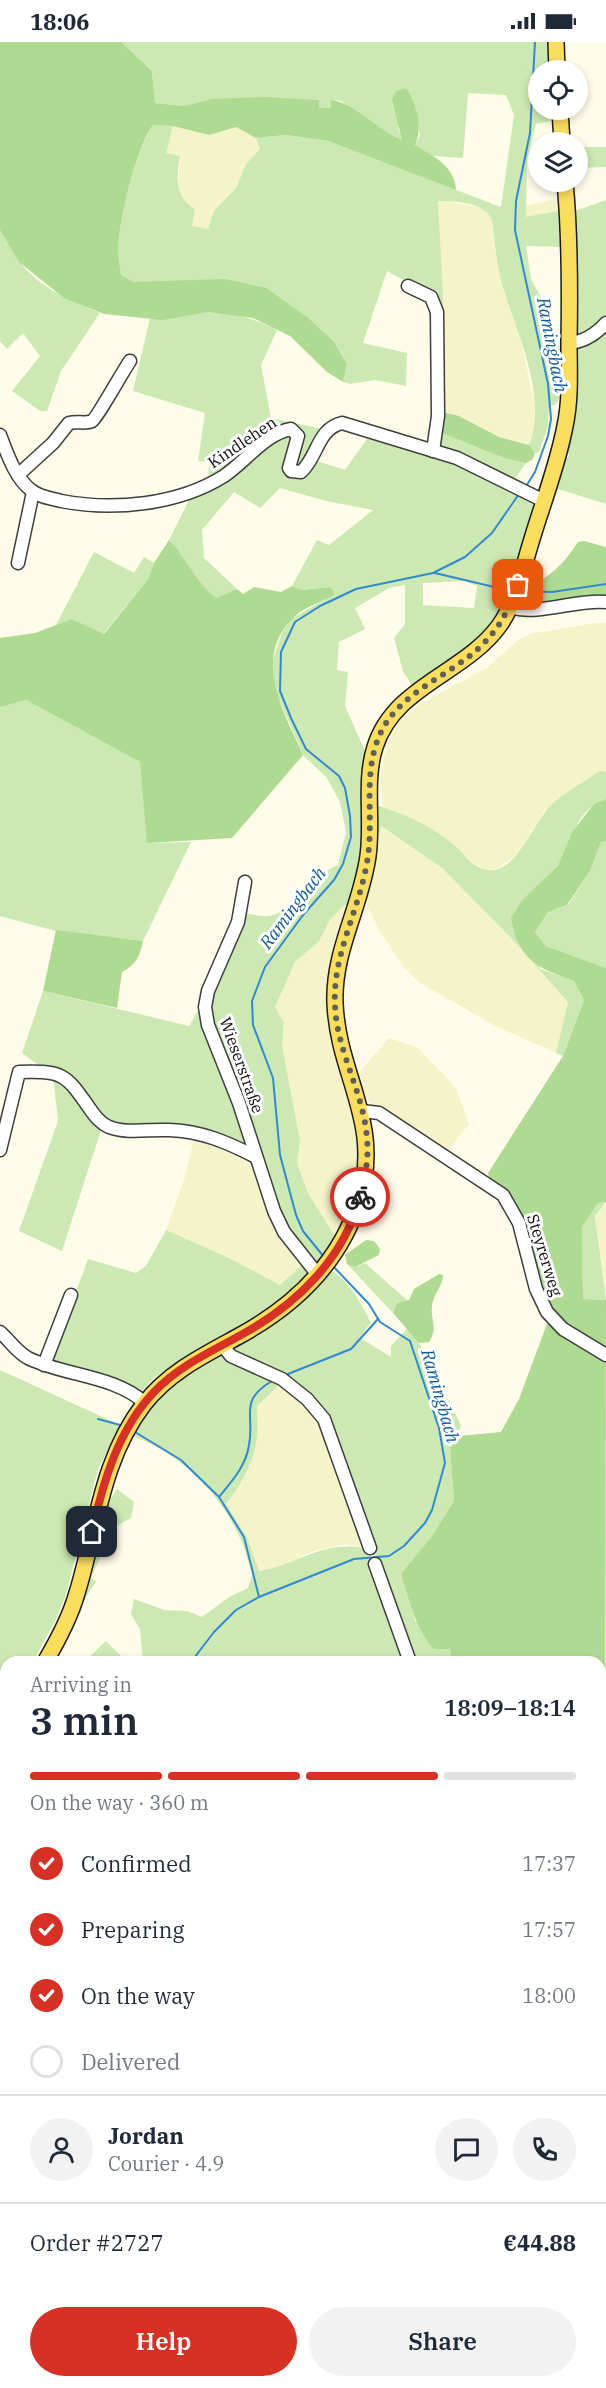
<!DOCTYPE html>
<meta charset="utf-8">
<style>
body{margin:0;font-family:"IBM Plex Serif",serif;background:#f2f2f3;color:#1f2937;height:100vh;display:flex;flex-direction:column;font-size:22px;white-space:nowrap}
*{box-sizing:border-box;margin:0}
p{font-size:20px;color:#747a83}
.icon{flex:none;width:33px;height:33px;fill:none;stroke:currentColor;stroke-width:2;stroke-linecap:round;stroke-linejoin:round}
.map{position:relative;flex:1;overflow:hidden}
.drawer{position:absolute;left:0px;top:1614px;width:606px;height:732px;display:flex;flex-direction:column;background:#fff;border-radius:18px 18px 0 0;box-shadow:0 3px 9px #0003}
.drawer>*{flex:none}
.tools{position:absolute;left:528px;top:18px;display:grid;gap:12px}
.tools a{display:grid;place-items:center;width:60px;height:60px;border-radius:50%;background:#fff;box-shadow:0 3px 9px #0003;font-size:30px}
.pin{position:absolute;display:grid;place-items:center;width:51px;height:51px;color:#fff;margin:-26px;border-radius:12px;box-shadow:0 3px 9px #0006}
.courier{position:absolute;display:grid;place-items:center;width:60px;height:60px;margin:-30px;border:4px solid #d93025;border-radius:50%;background:#fff;color:#222;box-shadow:0 2px 8px #0007}
.summary em{font-style:normal;font-weight:600}
.summary div{display:flex;flex-direction:column-reverse}
.summary{display:flex;align-items:center;justify-content:space-between;height:102px;padding:0 30px}
h1{font-size:39px;font-weight:600;line-height:45px}
.bar{display:grid;grid-template-columns:repeat(4,1fr);gap:9px 6px;align-content:center;height:72px;padding:0 30px}
.bar i{height:8px;border-radius:4px;background:#e0e1e3}
.bar .current{background:#d93025}
.bar p{grid-column:span 4}
.line{display:flex;align-items:center;gap:15px;padding:0 30px;border-top:2px solid #e0e1e3}
.line div{flex:1}
.round{display:grid;place-items:center;flex:none;width:63px;height:63px;border-radius:32px;background:#f2f2f3}
ol{padding:0 30px;list-style:none}
li{display:flex;align-items:center;gap:18px;height:66px}
li p{margin-inline-start:auto}
li .icon{padding:6px;border-radius:50%;background:#d93025;color:#fff;stroke-width:4}
li:last-child{color:#747a83}
li i{width:33px;height:33px;border:3px solid #e0e1e3;border-radius:50%}
.primary-button{display:flex;gap:12px;margin-top:auto;padding:12px 30px}
.primary-button a{flex:1;height:69px;border-radius:36px;background:#d93025;color:#fff;font-size:24px;font-weight:600;line-height:69px;text-align:center}
.primary-button a+a{background:#f2f2f3;color:#1f2937}
.status{display:flex;justify-content:space-between;align-items:center;height:42px;padding:0 30px;background:#fff;direction:ltr}
.status svg{height:16px;fill:currentColor}
.map>svg:first-child{display:block}
.farmland{fill:#f5f3c9}
.green{fill:#cce9b3;fill-rule:evenodd}
.forest{fill:#afda92}
.lines{fill:none;stroke-linecap:round;stroke-linejoin:round}
.stream{stroke:#3389d0;stroke-width:2}
.minor-casing{stroke:#3e3e3e;stroke-width:15}
.major-casing{stroke:#1c1c1c;stroke-width:18}
.minor{stroke:#fff;stroke-width:12}
.major{stroke:#fcde5d;stroke-width:15}
.done{stroke:#605f59;stroke-width:6;stroke-dasharray:0 10.8}
.route{stroke:#d93025;stroke-width:8}
.labels{text-anchor:middle;stroke-width:6;stroke-linejoin:round;paint-order:stroke}
.street-label{font-size:16px;fill:#0b0b0b;stroke:#fff}
.water-label{font-size:18px;font-style:italic;fill:#135a9e;stroke:#fff}
</style>
<div class="status"><b>18:06</b><svg viewBox="0 0 49 12"><path d="M0 12V9h3v3zM5 12V6h3v6zM10 12V3h3v9zM15 12V0h3v12zM26 1h20v11H26zM47 4h2v5h-2z"/></svg></div>
<div class="map">
<svg width="606" height="2346" viewBox="0 0 606 2346">
<rect width="100%" height="100%" fill="#fffce9"/>
<g class="farmland">
<polygon points="173,84 209,93 236,85 256,96 260,107 246,122 236,146 214,169 208,187 191,184 178,148 180,115 165,111"/>
<polygon points="562,156 563,168 526,176 525,164"/>
<polygon points="438,158 480,165 490,171 492,178 501,236 518,287 534,359 535,384 529,403 499,395 459,374 444,372"/>
<polygon points="596,581 606,581 606,730 600,730 543,771 520,811 498,826 486,828 468,818 440,793 383,765 380,738 383,719 393,686 405,674 421,661 487,626 517,599 530,592"/>
<polygon points="380,784 442,826 513,898 568,960 556,1011 497,985 420,941 404,926 378,886 366,860"/>
<polygon points="352,861 335,909 347,1035 363,1121 350,1170 336,1196 308,1151 297,1121 300,1099 282,1003 284,981 275,965 295,920 319,899 330,878 343,864"/>
<polygon points="389,996 417,1005 456,1046 469,1082 445,1112 386,1074 361,1052 357,1033"/>
<polygon points="194,1096 218,1100 251,1116 302,1223 280,1243 227,1215 166,1188 185,1135"/>
<polygon points="606,1163 606,1252 595,1174 598,1167"/>
<polygon points="280,1342 317,1372 366,1506 346,1502 310,1510 287,1522 259,1529 247,1495 226,1462 246,1430 254,1407 257,1394 257,1364"/>
<polygon points="6,1762 6,1864 0,1830 0,1780"/>
<polygon points="600,2090 606,2090 606,2298 600,2297"/>
</g>
<g class="green">
<path d="M121 0H553L551 28H538V68H554L555 78 536 82 527 118 526 175 563 168 565 205 526 204 531 237 549 270 565 323 563 351 555 363H549L548 384 539 410 535 411 529 403C549 354 514 285 501 238 496 218 495 198 492 178 485 160 455 159 438 159L443 254 439 390 504 416 526 421 508 447 534 463 536 468 506 560 482 597 413 645 403 629 394 596 405 582V543L389 546 355 566 365 587 339 600 337 628 348 630 345 664 368 716 366 797 352 861 343 864 330 878 319 899 295 920 275 965 284 981 282 1003 300 1099 297 1121 308 1151 336 1196 310 1231 276 1263 155 1335 140 1351 51 1319 88 1217 136 1231 146 1224 166 1188 227 1215 280 1243 302 1223 253 1116 194 1096 101 1088 62 1209 19 1189 58 1079 53 1034 22 1011 43 949 189 984 199 967 236 872C250 870 259 875 269 874 290 872 312 832 338 823L346 790 340 760 327 736 303 713 275 648 272 620 282 591 291 577 334 552 329 545 302 548 292 544 317 498 329 503 373 468 326 459 280 446 260 466 234 450 202 488 204 516 237 547 217 557C197 543 186 516 169 498L191 454 208 448 209 420 198 419 205 371 133 349 150 276C169 278 186 273 205 270 229 267 256 278 277 288L261 323 271 376 318 386 327 392 314 418 345 428 373 388 427 403 432 399 434 332 432 253 387 229 363 301 407 311 406 344 375 338 350 342 343 340 347 322 334 300 165 241 134 240 121 233C120 224 118 214 118 205 120 174 136 108 153 83L173 84 166 111 180 114C176 135 175 156 195 167L192 184 208 187 214 169 236 146 246 122 260 107 256 96 286 93 328 99 501 165 514 73 506 53 468 51 463 116 433 114 415 103 420 93 412 55 398 86 403 99 385 91 341 59 332 58 331 66H319V58L211 57 184 64 155 61 152 29ZM464 539 477 544 474 566 423 563V541Z"/>
<polygon points="578,105 606,105 606,125 578,126"/>
<polygon points="606,158 606,462 555,446 565,416 568,416 569,412 566,411 572,170"/>
<path d="M0 188C8 198 12 210 20 220 39 246 72 259 100 271L61 329 47 369H40L12 349 40 314 23 291 7 307 0 299Z"/>
<polygon points="94,510 134,531 144,515 154,521 148,537 103,592 72,577 56,583"/>
<polygon points="26,658 140,720 148,801 191,800 143,899 56,889 0,874 0,665"/>
<path d="M600 729 606 730V757C572 770 574 800 558 824 549 836 534 847 523 857L540 927 574 939 584 958 563 1014 556 1011 568 960 513 898 442 826 381 784 366 860 363 856 376 763C402 771 432 784 453 802 462 809 467 819 477 824 513 845 532 781 551 763 565 750 584 740 600 729Z"/>
<polygon points="606,799 606,926 546,904 535,890 548,870 568,863 590,829 601,800"/>
<polygon points="606,1160 595,1174 606,1258 583,1257 582,1185 598,1161"/>
<polygon points="365,1221 408,1259 397,1261 393,1271 347,1222 355,1225"/>
<path d="M329 1230H334C352 1243 360 1261 371 1280L356 1301 362 1297 391 1315V1304L408 1286 419 1301 461 1383 456 1402 450 1405 454 1459 432 1494 402 1532 415 1579 450 1607 452 1620H139L143 1618 140 1587 131 1572 134 1557 164 1568 187 1569 202 1575 229 1555 248 1546C249 1542 252 1535 252 1533 252 1528 248 1520 247 1515 231 1461 183 1410 129 1393L151 1359 196 1324 218 1313 258 1328 280 1342 257 1364C257 1374 258 1383 257 1393 256 1416 241 1444 226 1462L247 1495 259 1529C300 1522 321 1498 366 1506L370 1520 379 1522 321 1369 238 1315 231 1305Z"/>
<polygon points="0,1328 120,1383 98,1427 66,1552 56,1577 33,1620 6,1620 6,1648 0,1653"/>
<polygon points="117,1447 134,1460 131,1476 113,1486 91,1536 96,1539 77,1570 108,1456 111,1456"/>
<polygon points="106,1599 127,1620 84,1620"/>
<polygon points="6,1699 6,1762 0,1780 0,1702"/>
<polygon points="600,1773 606,1777 606,2089 600,2090"/>
<polygon points="0,1830 6,1864 6,1964 0,1959"/>
<polygon points="0,2032 6,2033 6,2340 248,2340 246,2346 6,2346 0,2324"/>
</g>
<g class="forest">
<path d="M0 0H121L152 29 155 61 184 64 211 57 266 55 319 58V66H331V58C354 60 379 90 402 98L392 57 396 49 406 46C417 62 423 86 415 103 433 114 455 124 456 148L328 99 286 93 256 96 236 85 209 93 173 84 153 83C136 106 120 175 118 205 118 214 120 224 121 233L134 240 225 237 266 246 307 275 334 300 347 322 343 340 327 330 290 294 253 276 208 270 163 278 104 272 64 256 19 220 0 188Z"/>
<polygon points="447,371 459,374 499,395 529,403 535,411 533,417 526,421 504,416 439,390 441,372"/>
<path d="M169 498C186 515 197 543 217 556L237 547 243 552 254 545 281 550 292 544 302 548 329 545 333 548 334 553C320 560 300 567 290 579 253 620 285 672 303 713L232 796 147 801 140 720 26 658 0 665V596L35 591 72 577 104 592 148 537 154 521Z"/>
<path d="M584 499 606 505V557L597 555 526 561 522 558 524 548C552 532 560 527 578 500Z"/>
<path d="M606 757V799L601 800 590 829 567 863 548 870 535 890 546 904 606 926V1160L598 1161 582 1185 583 1257 606 1258 605 1778 600 1773V1620H488L484 1615 477 1620H452L450 1607H434C414 1585 410 1559 401 1532L432 1494 454 1459 450 1405 456 1402 459 1394 501 1390 519 1357 551 1271 542 1253 512 1158 489 1135 488 1131 563 1014 584 958 574 939C537 926 518 917 511 876L523 857 558 824 572 790 594 762Z"/>
<path d="M56 888 143 899C140 914 136 923 122 930L117 966 43 949Z"/>
<polygon points="366,1198 374,1199 380,1207 379,1213 355,1225 347,1222 345,1213"/>
<path d="M439 1232 443 1233C443 1244 433 1252 432 1264 430 1278 439 1286 429 1300L419 1301 393 1271 397 1261 409 1258 414 1247Z"/>
<polygon points="600,2308 606,2309 606,2346 366,2346 366,2340 600,2340"/>
</g>
<g class="lines">
<g class="stream">
<polyline points="525,446 535,430 548,394 551,377 548,342 515,188 516,159 530,91 535,0"/>
<polyline points="435,531 511,549"/>
<polyline points="522,549 552,550 606,542"/>
<polyline points="324,1215 303,1189 296,1173 280,1113 273,1036 253,983 252,959 265,925 303,873 334,838 343,822 351,795 350,774 345,746 339,734 306,707 291,676 280,649 281,610 295,580 320,564 356,547 433,531 465,515 492,491 519,452"/>
<polyline points="288,1332 351,1307 378,1277"/>
<polyline points="98,1377 124,1384"/>
<polyline points="135,1390 181,1418 219,1455"/>
<path d="M259 1555 244 1495 219 1455C232 1439 246 1424 249 1403 255 1373 238 1359 272 1339"/>
<polyline points="191,1620 214,1590 236,1568 259,1555 354,1517 389,1514 404,1504 425,1481 432,1468 445,1421 439,1386 410,1299 380,1280 369,1262 332,1223"/>
<polyline points="0,1719 6,1715"/>
<polyline points="0,1944 6,1948"/>
<polyline points="353,2340 354,2346"/>
</g>
<g class="minor-casing">
<g id="minor">
<polyline points="408,244 431,255 437,270 438,374 433,409"/>
<path d="M569 301C584 300 596 292 606 281"/>
<path d="M0 393C7 411 15 436 31 448 39 455 50 456 61 459 113 469 178 463 224 434 245 420 266 391 291 387L298 394 289 426 291 429 301 430C318 415 317 387 342 381L457 416 544 459"/>
<path d="M18 433 53 401 69 381C77 379 86 382 92 379 97 376 123 329 130 319"/>
<polyline points="18,521 33,450"/>
<path d="M510 565C540 574 575 557 606 560"/>
<polyline points="245,840 238,880 208,949 205,965 208,983 239,1061 274,1169 284,1190 318,1233"/>
<polyline points="362,1069 379,1071 503,1153 519,1181 536,1247 547,1270 563,1287 606,1313"/>
<path d="M0 1108 19 1030C63 1029 65 1031 90 1067 95 1074 100 1081 109 1085 127 1092 150 1087 169 1088 201 1089 227 1100 256 1115"/>
<path d="M0 1290C9 1298 17 1310 28 1316 64 1334 114 1333 145 1361"/>
<polyline points="222,1303 231,1314 282,1337 307,1357 324,1377 370,1506"/>
<polyline points="44,1323 71,1253"/>
<polyline points="375,1522 410,1620"/>
</g>
</g>
<g class="major-casing">
<g id="major">
<polyline points="556,0 557,28"/>
<polyline points="560,68 562,100"/>
<path d="M45 1620C58 1598 70 1576 77 1551 97 1486 101 1418 144 1362 169 1330 204 1313 239 1294 294 1264 340 1220 359 1159 383 1080 338 1035 335 961 333 909 361 865 368 814 373 779 364 739 375 705 394 644 464 632 499 584 517 559 523 525 532 497 543 460 558 422 565 384 571 356 569 328 569 300 570 246 570 193 565 140"/>
<polyline points="0,1667 6,1663"/>
<polyline points="0,2019 6,2022"/>
<polyline points="285,2340 290,2346"/>
</g>
</g>
<use href="#minor" class="minor"/>
<use href="#major" class="major"/>
</g>
<g class="lines">
<path class="done" d="M360 1155C365 1136 369 1116 367 1097 364 1051 337 1010 335 964 332 911 361 866 368 814 373 779 365 740 375 706 390 652 444 639 480 605 499 587 509 568 518 543"/>
<path class="route" d="M92 1490C103 1440 118 1388 154 1350 179 1324 210 1310 241 1293 296 1263 344 1217 360 1155"/>
</g>
<g class="labels">
<g class="street-label">
<text transform="translate(242 400) rotate(-34)" y="6">Kindlehen</text>
<text transform="translate(242 1023) rotate(70)" y="6">Wieserstraße</text>
<text transform="translate(545 1213) rotate(73)" y="6">Steyrerweg</text>
</g>
<g class="water-label">
<text transform="translate(552 303) rotate(79)" y="6">Ramingbach</text>
<text transform="translate(293 866) rotate(-53)" y="6">Ramingbach</text>
<text transform="translate(440 1354) rotate(74)" y="6">Ramingbach</text>
</g>
</g>
</svg>
<div class="tools">
<a><svg class="icon" aria-label="locate" viewBox="0 0 24 24"><circle cx="12" cy="12" r="6"/><path d="M12 2v4M12 18v4M2 12h4M18 12h4"/></svg></a>
<a><svg class="icon" aria-label="layers" viewBox="0 0 24 24"><path d="M12 4l9 5-9 5-9-5zM3 14l9 5 9-5"/></svg></a>
</div>
<div class="pin" style="left:518px;top:543px;background:#ea580c"><svg class="icon" aria-label="bag" viewBox="0 0 24 24"><path d="M5 8h14l-1 12H6zM9 8a3 3 0 0 1 6 0"/></svg></div>
<div class="pin" style="left:92px;top:1490px;background:#1f2937"><svg class="icon" aria-label="home" viewBox="0 0 24 24"><path d="M3 11l9-7 9 7M6 9v11h12V9"/></svg></div>
<div class="courier" style="left:360px;top:1155px"><svg class="icon" aria-label="bike" viewBox="0 0 24 24"><circle cx="6" cy="16" r="4"/><circle cx="18" cy="16" r="4"/><path d="M6 16l4-8h5l3 8M10 8l3 8H6M13 5h3"/></svg></div>
<section class="drawer">
<div class="summary"><div><h1>3 min</h1><p>Arriving in</p></div><em>18:09–18:14</em></div>
<div class="bar"><i class="current"></i><i class="current"></i><i class="current"></i><i></i><p>On the way · 360 m</p></div>
<ol>
<li><svg class="icon" aria-label="check" viewBox="0 0 24 24"><path d="M5 12l5 5 9-10"/></svg>Confirmed<p>17:37</p></li>
<li><svg class="icon" aria-label="check" viewBox="0 0 24 24"><path d="M5 12l5 5 9-10"/></svg>Preparing<p>17:57</p></li>
<li><svg class="icon" aria-label="check" viewBox="0 0 24 24"><path d="M5 12l5 5 9-10"/></svg>On the way<p>18:00</p></li>
<li><i></i>Delivered</li>
</ol>
<div class="line" style="height:108px"><a class="round"><svg class="icon" aria-label="person" viewBox="0 0 24 24"><circle cx="12" cy="8" r="4"/><path d="M4 21q1-7 8-7t8 7"/></svg></a><div><b>Jordan</b><p>Courier · 4.9</p></div><a class="round"><svg class="icon" aria-label="chat" viewBox="0 0 24 24"><path d="M4 5h16v11H9l-5 4z"/></svg></a><a class="round"><svg class="icon" aria-label="phone" viewBox="0 0 24 24"><path d="M5 4h4l2 5-3 2q2 4 5 5l2-3 5 2v4C11 20 4 13 5 4z"/></svg></a></div>
<div class="line" style="height:78px"><div>Order #2727</div><b>€44.88</b></div>
<div class="primary-button"><a>Help</a><a>Share</a></div>
</section>
</div>
